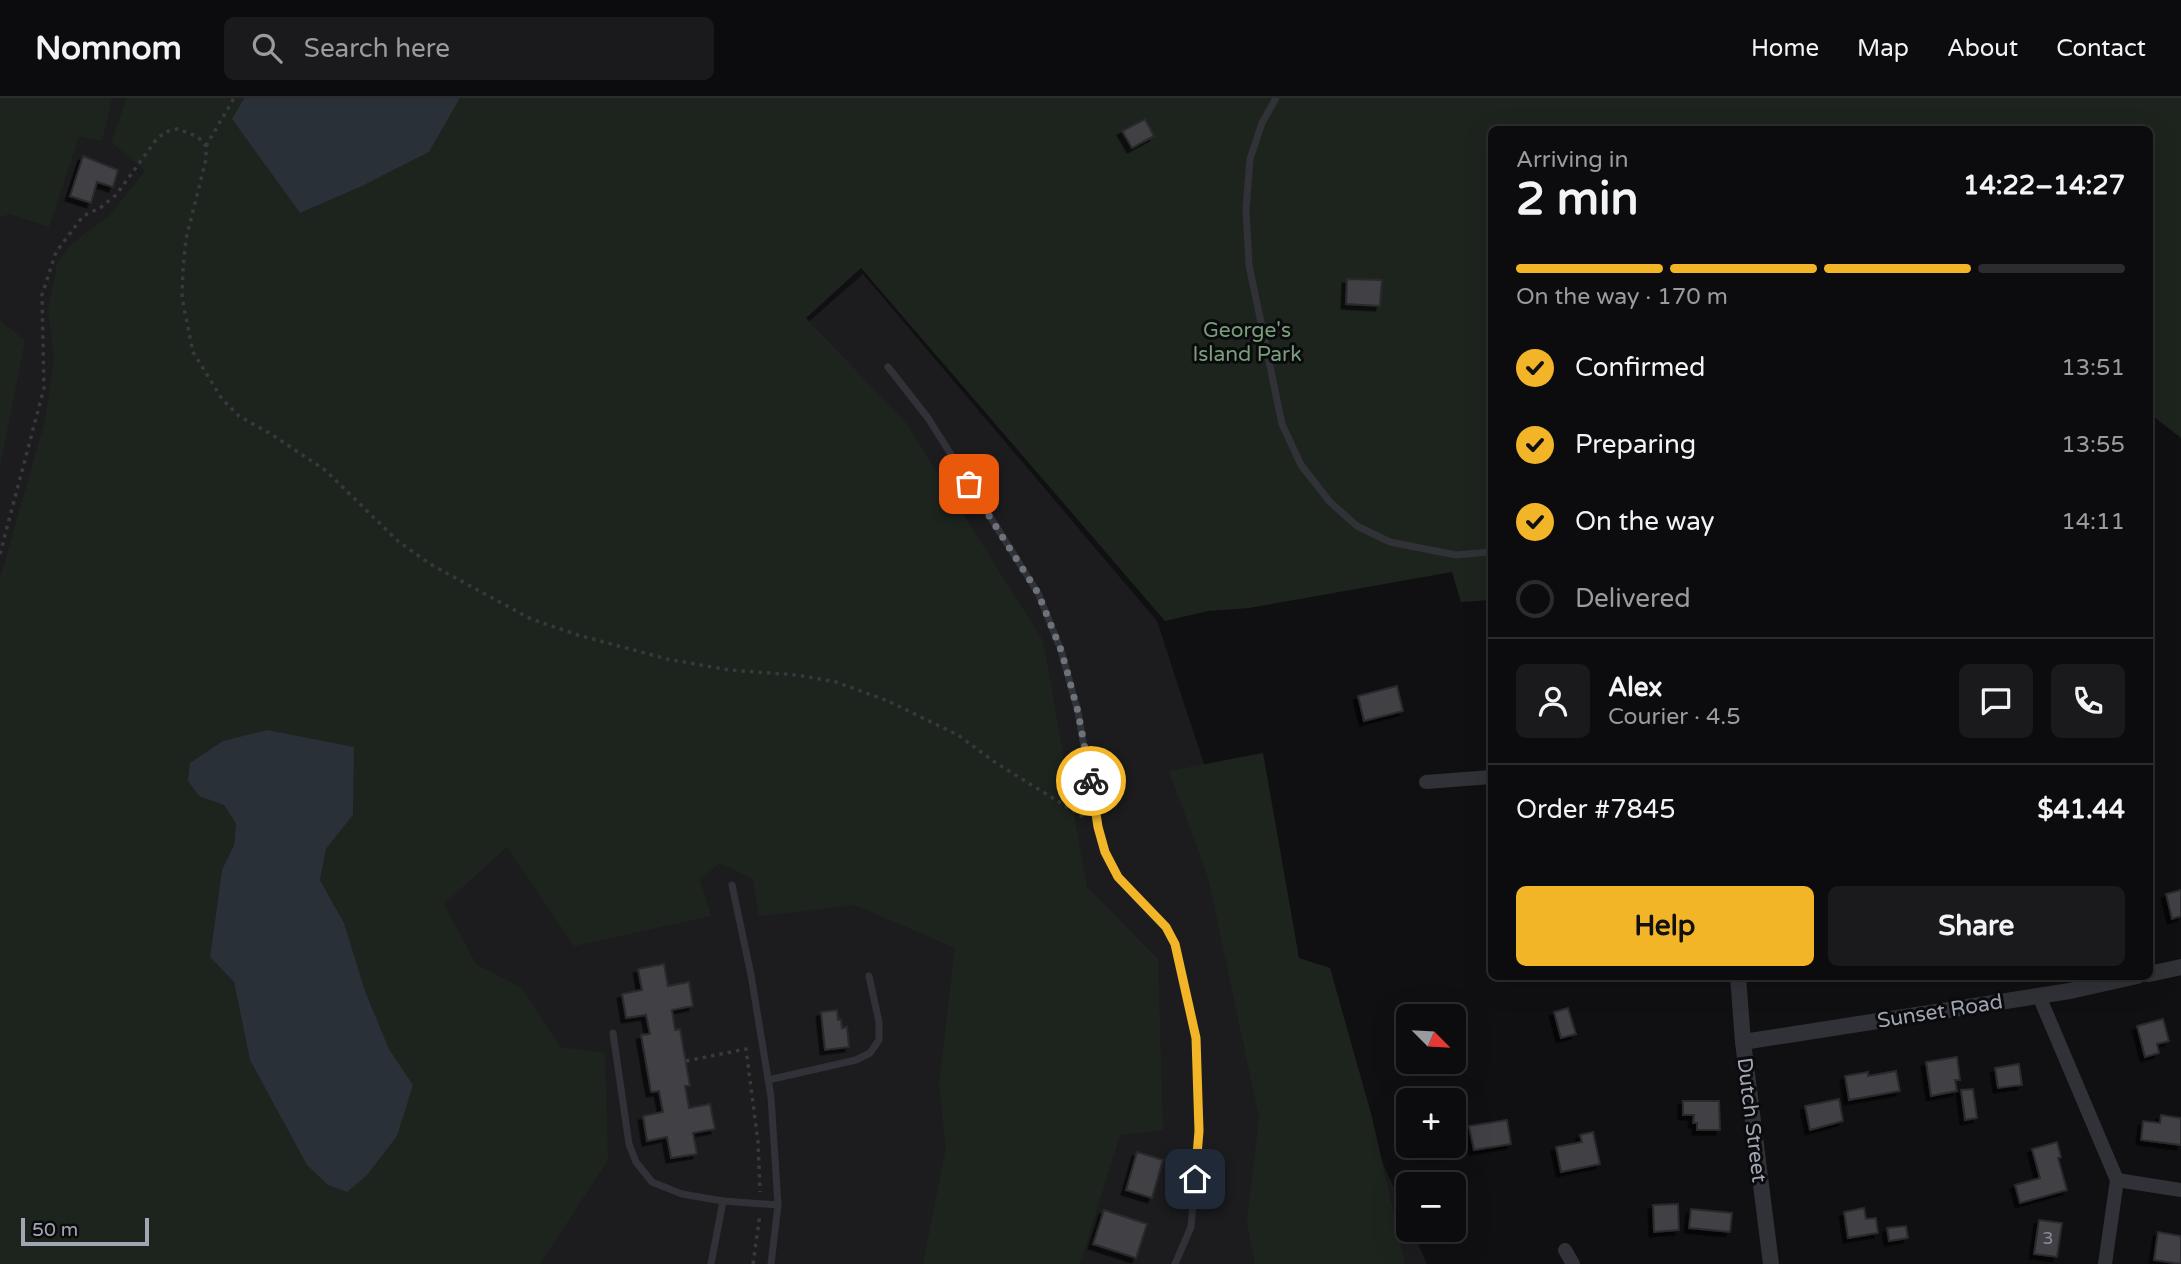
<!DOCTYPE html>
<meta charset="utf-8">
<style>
body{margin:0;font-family:"Varela Round",sans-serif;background:#1a1a1c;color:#f1f3f6;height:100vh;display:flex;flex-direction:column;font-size:26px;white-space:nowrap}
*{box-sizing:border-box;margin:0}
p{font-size:23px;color:#9a9b9e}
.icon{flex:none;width:38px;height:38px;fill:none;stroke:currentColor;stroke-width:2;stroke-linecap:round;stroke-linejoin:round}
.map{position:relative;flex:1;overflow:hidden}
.panel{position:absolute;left:1488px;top:28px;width:665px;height:854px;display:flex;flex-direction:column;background:#0c0c0e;border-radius:10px;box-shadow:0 7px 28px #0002,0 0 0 2px #2c2c2e}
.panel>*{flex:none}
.needle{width:46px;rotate:114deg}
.controls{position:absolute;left:1396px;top:906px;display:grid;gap:14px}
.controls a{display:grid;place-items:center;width:70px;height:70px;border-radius:10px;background:#0c0c0e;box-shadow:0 7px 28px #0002,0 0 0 2px #2c2c2e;font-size:35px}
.scale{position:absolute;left:21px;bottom:18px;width:128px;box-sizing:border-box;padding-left:7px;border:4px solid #a1a6b3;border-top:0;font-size:19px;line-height:24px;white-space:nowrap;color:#a1a6b3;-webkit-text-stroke:5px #0b0b0d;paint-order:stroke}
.pin{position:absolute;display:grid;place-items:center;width:60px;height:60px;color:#fff;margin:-30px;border-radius:14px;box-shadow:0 4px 10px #0006}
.courier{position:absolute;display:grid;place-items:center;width:70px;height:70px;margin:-35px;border:5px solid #f2b528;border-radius:50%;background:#fff;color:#222;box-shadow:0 2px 9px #0007}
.headline em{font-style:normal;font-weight:700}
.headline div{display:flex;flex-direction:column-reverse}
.headline{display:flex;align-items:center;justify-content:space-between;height:119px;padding:0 28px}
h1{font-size:46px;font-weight:700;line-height:52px}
.bar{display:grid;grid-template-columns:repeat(4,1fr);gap:10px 7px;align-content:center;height:84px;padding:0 28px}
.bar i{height:9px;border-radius:5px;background:#2c2c2e}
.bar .selected{background:#f2b528}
.bar p{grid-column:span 4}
.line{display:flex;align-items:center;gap:18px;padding:0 28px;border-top:2px solid #2c2c2e}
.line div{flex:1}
.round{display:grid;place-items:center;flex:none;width:74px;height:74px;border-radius:10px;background:#1a1a1c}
ol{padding:0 28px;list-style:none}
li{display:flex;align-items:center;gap:21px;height:77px}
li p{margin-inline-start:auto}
li .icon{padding:7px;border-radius:50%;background:#f2b528;color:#111;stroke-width:4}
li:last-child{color:#9a9b9e}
li i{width:38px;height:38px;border:4px solid #2c2c2e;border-radius:50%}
.primary-button{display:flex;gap:14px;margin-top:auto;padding:14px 28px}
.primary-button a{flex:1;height:80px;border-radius:10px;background:#f2b528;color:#111;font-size:28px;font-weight:700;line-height:80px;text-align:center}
.primary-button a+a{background:#1a1a1c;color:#f1f3f6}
header{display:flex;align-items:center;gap:42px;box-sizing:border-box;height:98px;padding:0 35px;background:#0c0c0e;border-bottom:2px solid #2c2c2e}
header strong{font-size:33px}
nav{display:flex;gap:38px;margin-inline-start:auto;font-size:24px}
.search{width:490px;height:63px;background:#1a1a1c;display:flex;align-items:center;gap:18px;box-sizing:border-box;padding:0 24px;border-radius:10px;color:#9a9b9e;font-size:26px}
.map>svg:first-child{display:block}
.built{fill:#1c1c1f}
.green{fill:#1d241e;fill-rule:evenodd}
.water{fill:#293037}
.building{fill:#3f4045;stroke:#2a2a2e;stroke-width:2;filter:url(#shadow)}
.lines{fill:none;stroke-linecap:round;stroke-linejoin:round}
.path{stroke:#37393e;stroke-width:3.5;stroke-dasharray:3.5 5;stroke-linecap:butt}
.service{stroke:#313237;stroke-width:7}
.minor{stroke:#313237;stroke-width:14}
.tertiary{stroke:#313237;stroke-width:16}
.done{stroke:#6e727b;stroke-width:7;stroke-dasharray:0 12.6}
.route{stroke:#f2b528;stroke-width:9}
.labels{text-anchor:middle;stroke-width:6;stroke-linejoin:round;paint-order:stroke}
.number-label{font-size:18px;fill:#888c98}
.park-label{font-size:21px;fill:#789e7b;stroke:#0b0b0d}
.street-label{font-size:21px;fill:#a1a6b3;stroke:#0b0b0d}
</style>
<header>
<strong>Nomnom</strong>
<div class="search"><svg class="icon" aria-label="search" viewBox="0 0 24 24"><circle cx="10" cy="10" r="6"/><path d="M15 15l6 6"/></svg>Search here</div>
<nav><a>Home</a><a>Map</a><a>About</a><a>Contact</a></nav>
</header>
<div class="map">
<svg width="2181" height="1166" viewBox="0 0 2181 1166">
<defs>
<filter id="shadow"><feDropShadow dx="-4.5" dy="4.5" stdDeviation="0" flood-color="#0009"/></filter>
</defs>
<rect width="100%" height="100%" fill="#101012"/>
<polygon class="built" points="0,0 493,0 509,487 863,176 1157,523 1204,666 1241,717 1363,1020 1409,1124 1409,1132 1412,1132 1427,1166 0,1166"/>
<g class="green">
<polygon points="0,0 112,0 102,43 79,38 49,129 9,116 0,119"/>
<path d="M127 0H244L232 21 300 115 362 88 429 54 460 0H2181V340L2149 315V32H1491V502L1461 504 1452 474 1249 510 1208 513 1165 523 861 170 806 220 906 325 1043 543 1087 789 1158 861 1163 1032 1120 1037 1080 1166H923L946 1050 939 985 955 850 855 807 759 818 753 781 720 765 700 781 711 818 574 848 507 749 444 806 476 866 522 890 560 949 605 955 608 1062 540 1166H0V481L45 323 54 262 48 213 57 166 71 146 109 118 145 73 111 44ZM313 642 354 649 353 717 326 751 320 782 344 825 365 893 389 951 413 987 250 962 234 884 210 859 222 772 234 747 236 726 224 707Z"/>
<polygon points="0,223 25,242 0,369"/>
<polygon points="1263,655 1299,860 1330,870 1372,1019 1405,1166 1255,1166 1247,1125 1259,1019 1208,779 1169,673"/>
</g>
<g class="water">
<polygon points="244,0 460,0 429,54 362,88 300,115 232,21"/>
<polygon points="267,632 354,649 353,717 326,751 320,782 344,825 365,893 389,951 413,987 397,1038 367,1077 347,1094 328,1087 307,1067 250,962 234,884 210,859 222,772 234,747 236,726 224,707 199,698 188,683 190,665 223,643"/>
</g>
<g class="building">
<polygon points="1145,21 1154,38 1132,50 1122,33"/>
<polygon points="83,58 118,72 113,89 97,84 91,105 70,98"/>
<polygon points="1347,181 1382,182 1380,208 1346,206"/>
<polygon points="1397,588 1403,613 1364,623 1358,598"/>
<polygon points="2181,792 2181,818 2172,821 2166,796"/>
<polygon points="664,866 668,888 689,884 693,908 672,912 675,932 680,931 690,988 685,988 689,1010 710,1006 715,1031 693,1035 697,1056 671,1060 667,1039 647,1043 643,1018 663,1014 659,993 651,994 641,937 650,936 646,917 626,920 622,896 642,892 638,871"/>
<polygon points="1568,910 1576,936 1561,940 1554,914"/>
<polygon points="837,912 838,922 841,921 842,930 847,929 849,949 825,952 821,914"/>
<polygon points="2163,921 2169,943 2157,946 2159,955 2145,959 2137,928"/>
<polygon points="1957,959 1960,982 1955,982 1957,993 1931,998 1926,964"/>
<polygon points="2019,966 2022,987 1998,990 1995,970"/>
<polygon points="1896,973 1900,993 1849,1002 1845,978 1868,974 1868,978"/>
<polygon points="1973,991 1977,1020 1965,1022 1961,992"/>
<polygon points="1839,1001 1843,1023 1810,1032 1805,1008"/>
<polygon points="1683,1003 1719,1003 1720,1032 1697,1032 1697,1025 1693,1025 1694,1017 1683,1017"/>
<polygon points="2161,1017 2181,1020 2181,1047 2141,1042 2143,1023 2160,1025"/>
<polygon points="1507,1022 1511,1046 1474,1052 1469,1028"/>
<polygon points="1593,1034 1600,1066 1561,1074 1556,1049 1582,1044 1580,1037"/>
<polygon points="2057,1044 2061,1059 2058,1060 2067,1092 2020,1105 2015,1087 2040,1080 2032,1051"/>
<polygon points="1137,1054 1163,1062 1152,1100 1126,1092"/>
<polygon points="1453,1075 1454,1087 1419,1087 1419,1084 1414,1084 1414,1079"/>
<polygon points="1678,1106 1679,1132 1654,1134 1653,1107"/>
<polygon points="1864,1110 1866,1121 1876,1120 1878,1135 1848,1140 1844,1114"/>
<polygon points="1691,1111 1732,1115 1730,1134 1689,1130"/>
<polygon points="1104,1112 1147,1126 1136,1160 1093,1146"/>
<polygon points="2039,1122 2062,1125 2057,1159 2034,1156"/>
<polygon points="1906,1128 1908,1140 1889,1143 1887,1130"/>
<polygon points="2158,1134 2181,1138 2181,1166 2154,1162"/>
</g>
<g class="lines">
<g class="path">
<polyline points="206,48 234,0"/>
<polyline points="0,456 44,290 42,197 56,154 83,118 100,110 116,97 156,42 165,34 177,31 189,35 198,39 206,48 206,61 186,141 183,171 182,200 193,254 222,301 239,318 271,336 325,372 398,443 430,466 531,521 578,537 667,561 729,572 797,577 836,584 888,603 958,637 996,665 1085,720"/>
<polyline points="686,963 746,951 758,1044 760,1094"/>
<polyline points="753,1166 760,1116"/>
</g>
<g class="service">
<polyline points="1276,0 1262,25 1250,61 1246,111 1249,167 1282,326 1301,367 1330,404 1357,428 1390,444 1456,457 1491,454"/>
<polyline points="888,269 928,320 1038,495 1061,552 1078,614 1098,729 1105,754 1118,779 1166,829 1175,846 1196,940 1199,1033 1191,1129 1175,1166"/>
<polyline points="732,787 751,877 771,999 778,1107 771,1166"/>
<polyline points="613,935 629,1046 636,1064 652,1084 682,1096 723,1103"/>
<polyline points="768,982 856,962 870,955 879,942 879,924 869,878"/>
<polyline points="711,1166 723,1103 778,1107"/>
</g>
<g class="minor">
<polyline points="1426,684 1491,679"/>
<polyline points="2039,898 2117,1082 2105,1166"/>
<polyline points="2117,1082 2181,1092"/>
<polyline points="1565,1152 1573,1166"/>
</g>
<g class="tertiary">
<polyline points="2149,876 2181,869"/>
<polyline points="1738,878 1743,944 1771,1166"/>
<polyline points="1743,944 2070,893 2137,878"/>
</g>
</g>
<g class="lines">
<polyline class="done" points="969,386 1038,495 1061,552 1067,573 1078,614 1091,683"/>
<polyline class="route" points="1091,683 1098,729 1105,754 1118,779 1166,829 1175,846 1196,940 1199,1033 1195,1081"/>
</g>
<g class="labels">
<g class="number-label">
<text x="2048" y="1146">3</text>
</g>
<g class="park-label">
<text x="1247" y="239">George's<tspan x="1247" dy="24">Island Park</tspan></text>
</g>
<g class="street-label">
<text transform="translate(1940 913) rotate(-9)" y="7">Sunset Road</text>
<text transform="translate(1752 1022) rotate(83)" y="7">Dutch Street</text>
</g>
</g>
</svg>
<div class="controls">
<a><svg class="needle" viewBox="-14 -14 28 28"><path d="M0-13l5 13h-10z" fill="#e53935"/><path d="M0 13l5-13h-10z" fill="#9a9b9e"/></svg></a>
<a>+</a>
<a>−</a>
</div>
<div class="scale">50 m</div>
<div class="pin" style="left:969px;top:386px;background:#ea580c"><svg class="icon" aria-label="bag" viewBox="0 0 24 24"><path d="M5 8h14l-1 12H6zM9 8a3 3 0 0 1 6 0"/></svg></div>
<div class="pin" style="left:1195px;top:1081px;background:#1f2937"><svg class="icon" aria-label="home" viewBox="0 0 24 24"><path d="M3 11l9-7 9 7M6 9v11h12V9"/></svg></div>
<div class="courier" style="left:1091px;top:683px"><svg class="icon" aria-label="bike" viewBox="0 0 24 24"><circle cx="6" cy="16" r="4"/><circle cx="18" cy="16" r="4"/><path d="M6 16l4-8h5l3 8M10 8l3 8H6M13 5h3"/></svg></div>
<section class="panel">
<div class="headline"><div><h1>2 min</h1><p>Arriving in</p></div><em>14:22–14:27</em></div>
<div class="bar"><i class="selected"></i><i class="selected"></i><i class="selected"></i><i></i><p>On the way · 170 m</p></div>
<ol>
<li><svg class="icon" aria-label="check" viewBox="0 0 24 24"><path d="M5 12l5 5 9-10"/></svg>Confirmed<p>13:51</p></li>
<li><svg class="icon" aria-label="check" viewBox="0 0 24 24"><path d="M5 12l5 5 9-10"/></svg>Preparing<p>13:55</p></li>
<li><svg class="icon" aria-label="check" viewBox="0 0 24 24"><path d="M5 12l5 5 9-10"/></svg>On the way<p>14:11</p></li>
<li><i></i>Delivered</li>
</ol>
<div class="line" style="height:126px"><a class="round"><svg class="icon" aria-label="person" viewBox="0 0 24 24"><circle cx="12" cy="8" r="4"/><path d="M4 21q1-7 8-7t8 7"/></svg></a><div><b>Alex</b><p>Courier · 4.5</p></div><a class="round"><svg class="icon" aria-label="chat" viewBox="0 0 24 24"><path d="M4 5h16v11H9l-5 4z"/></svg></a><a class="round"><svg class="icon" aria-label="phone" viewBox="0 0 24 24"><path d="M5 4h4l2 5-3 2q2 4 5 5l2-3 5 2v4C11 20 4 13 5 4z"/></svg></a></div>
<div class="line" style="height:91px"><div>Order #7845</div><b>$41.44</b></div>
<div class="primary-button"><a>Help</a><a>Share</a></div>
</section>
</div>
